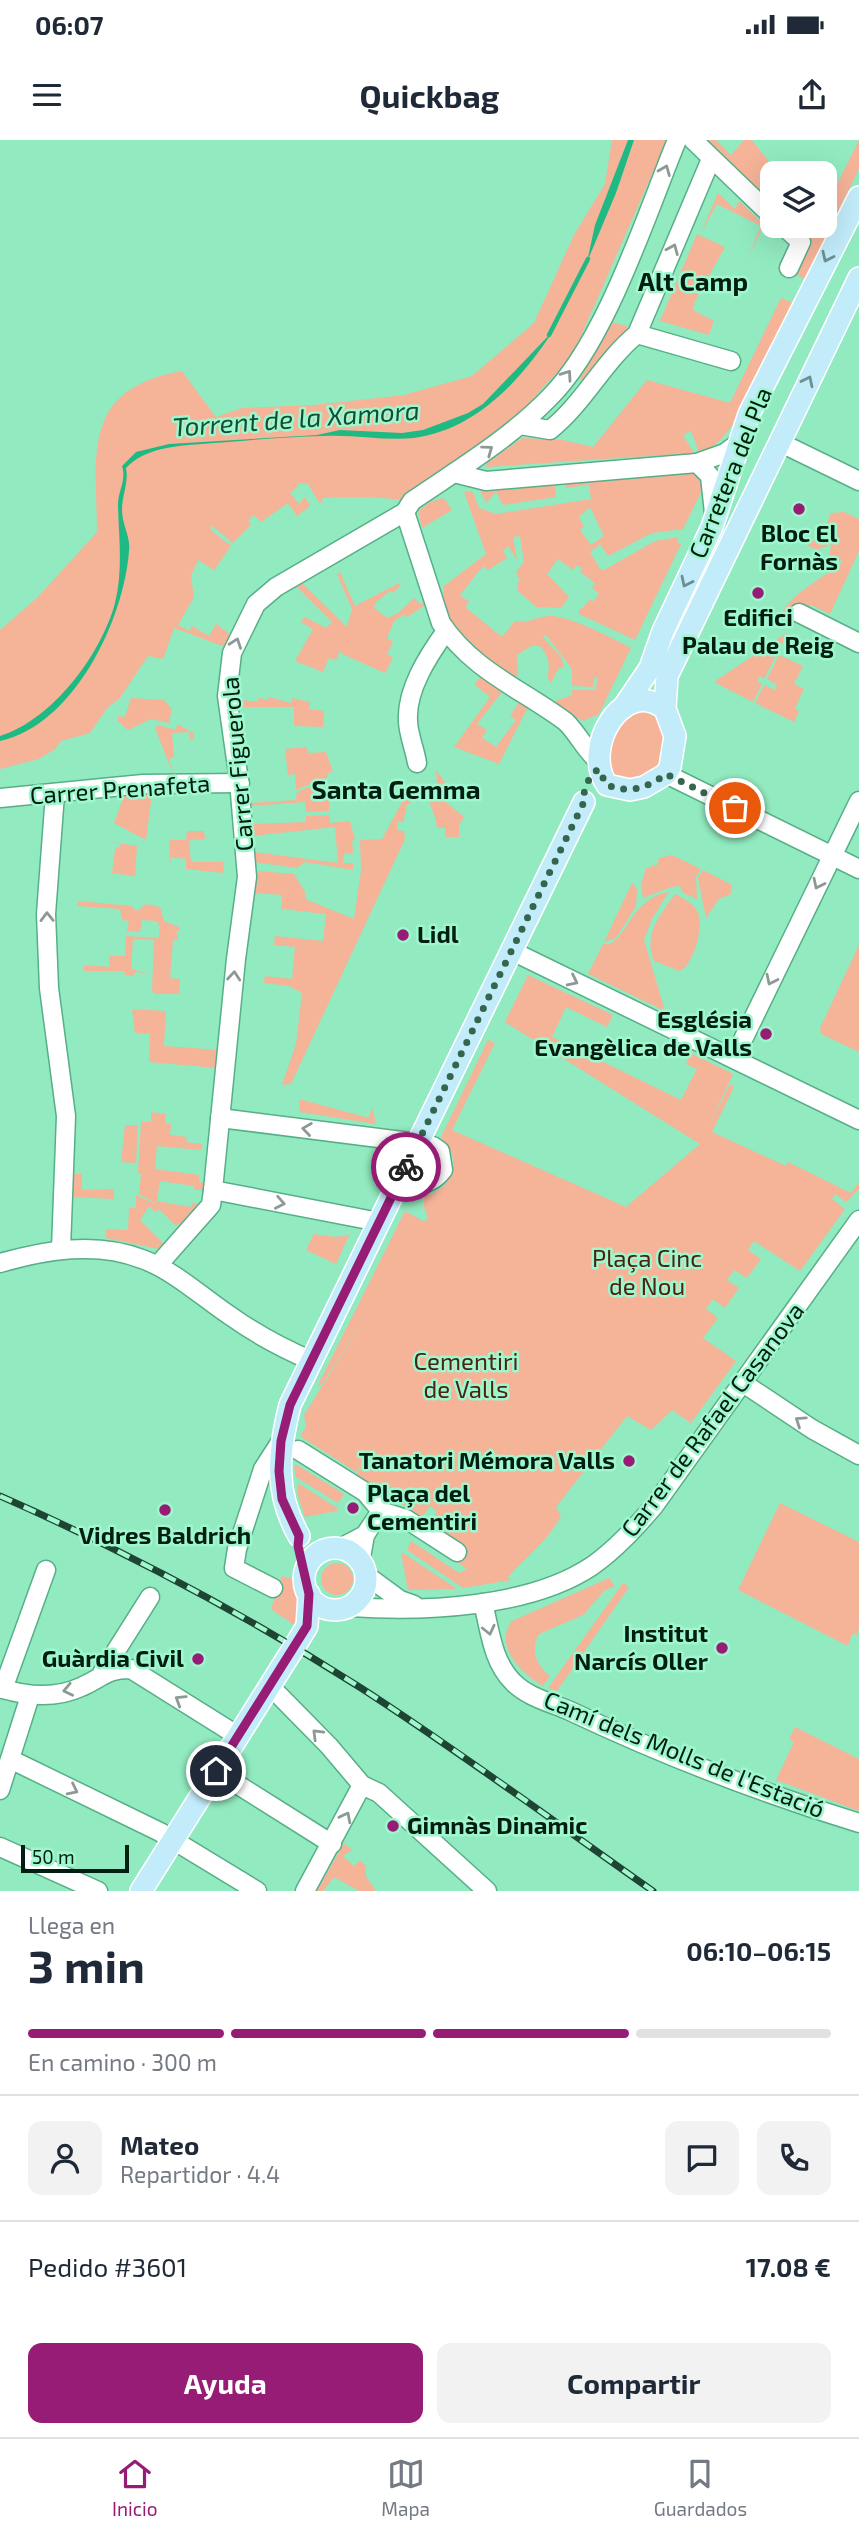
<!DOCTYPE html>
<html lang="es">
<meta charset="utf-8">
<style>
body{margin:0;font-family:"Exo 2",sans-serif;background:#f2f2f3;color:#1f2937;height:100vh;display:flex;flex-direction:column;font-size:26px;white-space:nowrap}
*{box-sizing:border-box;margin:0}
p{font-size:23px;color:#747a83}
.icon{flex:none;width:38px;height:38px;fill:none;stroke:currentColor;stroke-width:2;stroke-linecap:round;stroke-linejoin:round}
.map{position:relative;height:1751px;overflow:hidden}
.drawer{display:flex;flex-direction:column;background:#fff;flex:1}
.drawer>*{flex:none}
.fabs{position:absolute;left:760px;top:21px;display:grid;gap:14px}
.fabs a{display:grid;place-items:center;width:77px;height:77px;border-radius:14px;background:#fff;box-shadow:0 7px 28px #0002;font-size:35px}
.scale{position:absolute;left:21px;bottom:18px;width:108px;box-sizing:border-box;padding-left:7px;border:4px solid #021d11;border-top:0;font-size:19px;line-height:24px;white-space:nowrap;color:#021d11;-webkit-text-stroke:5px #9ff7cd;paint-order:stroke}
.pin{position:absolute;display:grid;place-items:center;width:60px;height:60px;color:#fff;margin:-30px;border:4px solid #fff;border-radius:50%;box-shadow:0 2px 7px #0007}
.courier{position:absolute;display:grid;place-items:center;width:70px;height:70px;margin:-35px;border:5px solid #971c75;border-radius:50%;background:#fff;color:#222;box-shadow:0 2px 9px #0007}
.summary em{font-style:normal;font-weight:700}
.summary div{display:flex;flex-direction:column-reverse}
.summary{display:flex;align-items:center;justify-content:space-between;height:119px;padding:0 28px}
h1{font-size:46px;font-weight:700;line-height:52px}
.bar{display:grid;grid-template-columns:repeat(4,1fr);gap:10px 7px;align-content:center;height:84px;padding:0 28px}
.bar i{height:9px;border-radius:5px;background:#e0e1e3}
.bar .current{background:#971c75}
.bar p{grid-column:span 4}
.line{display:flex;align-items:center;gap:18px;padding:0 28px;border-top:2px solid #e0e1e3}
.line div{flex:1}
.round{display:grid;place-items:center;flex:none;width:74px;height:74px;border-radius:14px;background:#f2f2f3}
.primary-button{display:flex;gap:14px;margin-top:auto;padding:14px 28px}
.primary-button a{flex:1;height:80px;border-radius:14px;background:#971c75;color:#fff;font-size:28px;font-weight:700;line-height:80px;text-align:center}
.primary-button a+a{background:#f2f2f3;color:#1f2937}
.status{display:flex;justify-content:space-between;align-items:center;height:49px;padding:0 35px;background:#fff;direction:ltr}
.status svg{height:19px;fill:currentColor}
header{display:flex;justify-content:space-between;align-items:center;height:91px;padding:0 28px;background:#fff;font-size:32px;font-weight:700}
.menu{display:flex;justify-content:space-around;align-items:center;height:98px;border-top:2px solid #e0e1e3;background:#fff;font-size:19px;color:#747a83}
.menu a{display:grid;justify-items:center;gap:4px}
.menu .current{color:#971c75}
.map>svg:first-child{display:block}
.green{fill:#f5b398;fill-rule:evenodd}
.water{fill:#1fba83}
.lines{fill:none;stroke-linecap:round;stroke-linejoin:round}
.stream{stroke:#1fba83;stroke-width:4.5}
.minor-casing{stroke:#57af87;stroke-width:21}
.major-casing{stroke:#fff;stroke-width:24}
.minor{stroke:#fff;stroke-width:18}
.major{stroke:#c2ecfa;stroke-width:21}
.rail-casing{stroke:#1e4433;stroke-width:7}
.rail{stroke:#9ff7cd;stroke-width:4.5;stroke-dasharray:13;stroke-linecap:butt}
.major-bridge-casing{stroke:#fff;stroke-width:24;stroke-linecap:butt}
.major-bridge{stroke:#c2ecfa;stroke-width:21}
.oneway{stroke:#8d9994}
.oneway2{stroke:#6c8f91}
.done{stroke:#34654e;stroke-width:7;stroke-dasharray:0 12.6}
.route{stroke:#971c75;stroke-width:9}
.poi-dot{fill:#971c75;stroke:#9ff7cd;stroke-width:2.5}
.labels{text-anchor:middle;stroke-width:5;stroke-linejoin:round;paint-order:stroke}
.street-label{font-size:24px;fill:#021d11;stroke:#9ff7cd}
.poi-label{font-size:24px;font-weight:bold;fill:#021d11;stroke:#9ff7cd;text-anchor:end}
.park-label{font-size:24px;fill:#4c2210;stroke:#9ff7cd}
.neighbourhood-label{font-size:26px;font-weight:bold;fill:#021d11;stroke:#9ff7cd}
.water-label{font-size:26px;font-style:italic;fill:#144d36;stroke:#9ff7cd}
</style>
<div class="status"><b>06:07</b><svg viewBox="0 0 49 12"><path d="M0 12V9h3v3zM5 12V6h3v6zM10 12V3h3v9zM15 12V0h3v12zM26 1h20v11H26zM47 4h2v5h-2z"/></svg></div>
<header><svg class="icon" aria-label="menu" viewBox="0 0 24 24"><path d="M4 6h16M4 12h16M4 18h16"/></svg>Quickbag<svg class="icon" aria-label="share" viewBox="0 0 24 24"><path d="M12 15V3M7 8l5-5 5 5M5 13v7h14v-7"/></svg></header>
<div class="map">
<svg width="859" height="1751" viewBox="0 0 859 1751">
<rect width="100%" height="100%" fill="#92eac0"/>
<g class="green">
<path d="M612 0H667L577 205 564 225 510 283 399 360C373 356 349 357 323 358L320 364 308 344 297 343 298 346 290 353 299 364 305 357 310 366 297 376 288 363 261 382 254 375 248 381 251 385 233 403 211 385V390L231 406 214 430 198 420 191 436 194 457 178 485 189 491 192 486 209 496 216 484 230 494 225 507 174 488 163 519 148 516 120 558 107 568 90 593 61 601 55 609 39 619 0 629V490L38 457 97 392C96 311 82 249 182 231L216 277 242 268 314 265 404 255 472 236 534 183 574 95 605 44Z"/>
<polygon points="706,0 716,0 731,15 744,0 752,0 778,33 772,33 772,64"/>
<polygon points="859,0 859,29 805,139 793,133 810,100 795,86 824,86 824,71"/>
<polygon points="718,53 735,69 739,61 764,85 748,118 761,86 717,64 701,93"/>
<polygon points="697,94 725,107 695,161 693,170 714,181 709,195 660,181"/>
<path d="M781 158 793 163C778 196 736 309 699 312L691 291 683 295 694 313 486 327 487 323 522 298 563 300 593 307 647 240 730 263Z"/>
<polygon points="612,182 629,187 585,242 580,239"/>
<path d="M693 333 703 338V348L683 389 652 393 608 416 600 404 590 412 600 429 604 430 655 401 679 397 677 402 681 404 635 500 579 474V468L582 469 590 459 593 462 599 453 592 448 595 443 580 432 582 429 577 425 573 430 558 419 547 434 569 457 561 468 536 467 518 451 517 443 520 441 516 432 524 422 520 396 513 397 517 420 508 406 503 410 507 418 488 430 483 426 460 455 469 462 465 467 502 497 515 481C529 484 539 475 553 476 576 479 610 497 631 508L599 574 583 581 550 563 572 555V550H596L597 537 594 538 593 547 572 546V529L546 495 543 497 561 517 564 527 558 529 551 543 547 537C551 526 548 514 540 506H531L517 515 518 534 513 541 474 512 442 472 444 446 486 414 464 352 472 351 479 368 496 374 591 359 589 345 565 348V343ZM590 367 604 396 591 405 580 390 584 387 579 377Z"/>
<polygon points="555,344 556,357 503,365 496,352 486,363 480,350"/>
<polygon points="444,358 452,370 422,388 418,371 432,361"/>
<path d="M844 372 859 379V411L830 474 811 465 792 478 782 473C792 453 822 439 843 422L841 420 828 430 831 404 817 410 807 405 823 394 831 373Z"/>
<polygon points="340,432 355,466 399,443 401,445 393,453 390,451 376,462 374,468 387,478 398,473 414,458 420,464 424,462 425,465 407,477 403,475 394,481 387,498 393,502 387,514 393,518 385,533 342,514 340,510 336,520 329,518 323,532 295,521 313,489 301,482 305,477 326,488 332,482 296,446 301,442 347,487 352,469 337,434"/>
<polygon points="788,492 764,539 759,536 757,541 762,544 753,562 714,542"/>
<polygon points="779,515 803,526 794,544 804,549 795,568 799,571 794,582 755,563 764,545 775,550 777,545 767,539"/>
<polygon points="481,537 502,552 477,584 487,590 482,598 496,607 516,580 510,576 519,562 528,567 499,624 454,607 490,557 474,544"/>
<polygon points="269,557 291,563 292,558 310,562 309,569 324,571 323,587 294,586 294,567 237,567 236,559 257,562 258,558 268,560"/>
<polygon points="131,558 164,560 172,569 169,583 151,579 128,590 118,581 118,576 125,577"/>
<path d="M643 571 658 578C671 608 666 621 641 640L616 639C600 615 614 578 643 571Z"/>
<polygon points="177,584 194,593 194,599 190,600 189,592 172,593 174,617 169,619 174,636 155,588 158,585 176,590"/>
<polygon points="307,607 308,613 326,612 333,631 327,634 328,637 296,650 295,634 288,635 285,609"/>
<path d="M436 630 445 642 440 648 450 655 446 662 464 677 459 685V697H445V688H437C436 671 426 662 426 646L437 644Z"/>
<polygon points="323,641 330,656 329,671 306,672 305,662 250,666 250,663 296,660 297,652"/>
<polygon points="411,646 413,661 407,665 403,682 397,682 397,690 404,691 405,699 291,944 282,945 296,904 302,853 289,846 264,843 265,836 292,839 295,807 274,805 275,796 323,801 326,774 281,769 282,755 254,753 255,734 259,731 294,734 305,752 305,759 354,779 361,731 360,700 382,699"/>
<polygon points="125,653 152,653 146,700 114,683"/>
<polygon points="330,675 330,683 350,681 355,700 352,701 353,713 344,714 343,723 353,723 353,730 305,722 297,728 254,722 254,712 338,723 335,687 252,696 252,684 306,682 306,676"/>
<polygon points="187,691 204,691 205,699 189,700 191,722 223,722 224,733 186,729 186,719 171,717 170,724 169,700 186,700"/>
<polygon points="112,702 137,706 135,736 112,733 115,709 122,705"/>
<polygon points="672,715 701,729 696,737 697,759 683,753 680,746 671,747 643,758 641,745 646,728 657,725 659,718"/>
<polygon points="703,730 732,745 731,754 719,759 706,778 698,738"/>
<polygon points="632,743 637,749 636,766 616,798 604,802"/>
<path d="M669 752 652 779 644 800 665 871 588 834 603 804C625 809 628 758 669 752Z"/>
<path d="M675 754C684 759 694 763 698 773 704 786 694 824 680 831L654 821C643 794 660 775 675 754Z"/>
<polygon points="78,761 131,766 137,771 146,764 160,767 164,781 179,787 179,791 174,791 178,795 178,800 173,800 170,838 180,839 179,854 154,854 152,850 154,800 133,799 131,829 148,833 135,832 134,836 125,835 124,831 84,831 84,825 109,827 109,816 125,816 126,796 159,798 160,787 156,781 142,780 140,792 127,791 129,781 122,780 120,769 77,766"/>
<polygon points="859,805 859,912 821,894 820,888"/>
<path d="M528 835 613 875 607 887 566 867 552 897 681 960 697 929 686 924 691 913 733 934 707 989 730 944 734 947 712 992 786 1026 788 1022 851 1053 859 1042V1049L846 1062 835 1054 832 1059 845 1069 800 1131 754 1101 748 1110 761 1119 747 1138 734 1130 727 1140 739 1148 725 1168 713 1159 706 1169 718 1178 703 1198 736 1221 691 1283 672 1270 651 1290 627 1276 556 1367 561 1376C549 1400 526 1417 508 1437L511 1440 463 1448 407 1410 411 1401 459 1433 467 1429 457 1422 466 1407 430 1384 437 1371 430 1366 422 1377 356 1336 362 1323 356 1332 300 1296 306 1287 304 1275 373 1165 321 1246 318 1245 405 1071 425 1082 428 1077 424 1068V1056C445 1051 454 1037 453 1017L441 997 488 900 495 903 452 990 626 1067 700 1004 505 882Z"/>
<polygon points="132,869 166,871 164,906 219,910 217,928 149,922 150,894 135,893"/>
<polygon points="299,959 369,978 372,967 376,984 300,972"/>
<polygon points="151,972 166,974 165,983 171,984 170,995 187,997 186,1002 202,1004 201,1010 157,1006 155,1029 199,1035 199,1042 205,1043 204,1050 194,1050 194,1046 160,1041 157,1061 191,1067 192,1063 201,1064 182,1086 179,1083 176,1086 159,1069 155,1072 149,1066 140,1080 165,1105 159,1109 106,1098 106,1089 128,1090 129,1068 136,1068 136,1055 162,1067 139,1054 141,1034 138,1033 141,982 151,982"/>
<polygon points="125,985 138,985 136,1023 121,1022"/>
<polygon points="74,1034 82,1034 82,1050 114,1049 114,1059 72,1057"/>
<polygon points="352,1089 336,1124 306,1110 314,1094 336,1097 350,1095"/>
<polygon points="297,1325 344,1354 338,1363 296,1337 294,1326"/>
<polygon points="298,1343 337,1368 337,1371 305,1377 297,1353"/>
<polygon points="780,1363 859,1402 859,1488 857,1495 852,1494 848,1506 738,1450"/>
<polygon points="403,1413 454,1447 456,1449 408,1450 401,1414"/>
<circle cx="337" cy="1439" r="16"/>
<path d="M282 1436 293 1439C299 1454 301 1470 294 1485L271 1469Z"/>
<path d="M609 1438 615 1446 605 1450 583 1475 539 1494C530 1510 536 1525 550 1536L543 1546C521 1534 493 1505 512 1481Z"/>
<polygon points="623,1443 629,1447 557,1551 548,1548"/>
<polygon points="795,1587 859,1619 859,1671 776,1640 794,1602 789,1599"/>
<polygon points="344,1703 352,1710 343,1716 354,1726 360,1720 366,1726 366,1736 376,1751 359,1751 334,1737 323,1751 317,1751"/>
</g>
<g class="water">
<polygon points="628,0 634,0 616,53 587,122 595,85"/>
<path d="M553 191C521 240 476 290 414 298 384 301 353 294 323 296 282 297 241 301 201 304 175 306 145 308 126 328 129 342 122 355 122 370 122 385 131 397 129 411 124 480 74 585 0 601V596C52 580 101 515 115 463 123 431 119 399 118 367 117 352 127 341 122 326L136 312 169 304 317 295 340 290 402 293 423 290 468 273 483 264Z"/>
</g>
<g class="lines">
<polyline class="stream" points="549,195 588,119"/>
<g class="minor-casing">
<g id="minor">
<polyline points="693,0 772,76"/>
<polyline points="783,86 801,102 789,128"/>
<polyline points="637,194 731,221"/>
<path d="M520 285 550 290C584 263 603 222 637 194L711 19"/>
<polyline points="779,302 859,341"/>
<polyline points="697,323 710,336 714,373"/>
<polyline points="454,333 486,341 697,323 725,313 737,304"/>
<path d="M405 372 441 483C473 531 522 549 566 582 578 594 584 608 597 620"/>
<polyline points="799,473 859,503"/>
<path d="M417 623C415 610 408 593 408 581 406 550 428 516 446 491"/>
<polyline points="666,634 859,729"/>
<polyline points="55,654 46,774 49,848 66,976 61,1109"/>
<polyline points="0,658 143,644 240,643"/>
<polyline points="512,811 859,980"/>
<polyline points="734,918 859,661"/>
<path d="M220 978 418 1003 433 1006 440 1011 443 1030C432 1045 417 1047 400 1040"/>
<polyline points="213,1050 379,1082"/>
<path d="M0 1123C46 1110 96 1101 142 1119 175 1131 203 1158 232 1177 256 1194 284 1209 312 1221"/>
<path d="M158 1125 211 1065 213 1050 236 819 247 737 239 641 227 556 232 513 256 464 276 447 405 372 412 361C459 329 509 299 549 258 606 202 646 75 677 0"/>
<polyline points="743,1243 812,1289 859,1315"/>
<polyline points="298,1310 365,1352 381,1371 406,1379 457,1412"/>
<polyline points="340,1408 365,1395 381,1371"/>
<polyline points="360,1423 365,1395"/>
<polyline points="366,1435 400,1460 414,1465"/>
<polyline points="273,1448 234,1428 237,1409 263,1329 281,1301"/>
<path d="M483 1463C490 1490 492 1521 513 1542 527 1557 552 1563 570 1571 663 1615 761 1653 859 1683"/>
<path d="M350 1467C423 1472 529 1468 592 1426 616 1409 635 1388 654 1366L859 1080"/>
<polyline points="102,1533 150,1457"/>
<polyline points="270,1546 329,1606 362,1645 379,1653 487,1751"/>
<path d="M0 1548C26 1556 55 1559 81 1547 100 1539 108 1528 131 1529L238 1596"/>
<polyline points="3,1549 46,1430"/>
<polyline points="12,1620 160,1692 257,1751"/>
<polyline points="216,1631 332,1704"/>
<polyline points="0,1650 30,1556"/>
<polyline points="0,1707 98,1751"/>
<polyline points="305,1751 362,1645"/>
</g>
</g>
<g class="major-casing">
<g id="major">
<polyline points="623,568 650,528 663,491 712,387 749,274 859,57"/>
<path d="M665 569C624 536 581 607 607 645L630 650 644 647 666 634 670 627 675 596 665 569 667 536 859 138"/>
<path d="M299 1396C274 1352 278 1313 290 1265L584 662"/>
<circle cx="335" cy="1439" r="31"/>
<polyline points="295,1506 307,1486 309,1454"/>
<polyline points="141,1751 286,1520"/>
</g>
</g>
<use href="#minor" class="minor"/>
<use href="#major" class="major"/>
<g class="rail-casing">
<path id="rail" d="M0 1356C125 1411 246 1475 361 1548 460 1612 556 1683 653 1751"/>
</g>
<use href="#rail" class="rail"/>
<g class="major-bridge-casing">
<polyline id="major-bridge" points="286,1520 295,1506"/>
</g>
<use href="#major-bridge" class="major-bridge"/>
</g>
<defs><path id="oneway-chevron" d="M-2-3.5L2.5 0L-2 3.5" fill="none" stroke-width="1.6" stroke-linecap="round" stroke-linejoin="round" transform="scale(1.75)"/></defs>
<g class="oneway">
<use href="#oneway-chevron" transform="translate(665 30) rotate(-68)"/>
<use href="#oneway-chevron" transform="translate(673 109) rotate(-67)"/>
<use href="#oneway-chevron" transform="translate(567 235) rotate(-55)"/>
<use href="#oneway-chevron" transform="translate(488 310) rotate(-36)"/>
<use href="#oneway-chevron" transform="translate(236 503) rotate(-70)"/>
<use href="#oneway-chevron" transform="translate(818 744) rotate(116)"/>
<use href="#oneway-chevron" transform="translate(47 777) rotate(-91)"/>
<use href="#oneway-chevron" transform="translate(234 836) rotate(-85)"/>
<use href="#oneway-chevron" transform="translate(771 840) rotate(116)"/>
<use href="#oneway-chevron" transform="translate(573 841) rotate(26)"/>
<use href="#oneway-chevron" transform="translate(307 989) rotate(-172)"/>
<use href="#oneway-chevron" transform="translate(280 1063) rotate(11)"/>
<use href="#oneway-chevron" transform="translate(800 1281) rotate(-146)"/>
<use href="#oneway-chevron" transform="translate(489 1490) rotate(77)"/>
<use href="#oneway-chevron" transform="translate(68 1550) rotate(168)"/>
<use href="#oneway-chevron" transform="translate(180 1560) rotate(-148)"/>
<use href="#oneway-chevron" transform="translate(317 1594) rotate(-135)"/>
<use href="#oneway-chevron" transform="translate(73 1650) rotate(26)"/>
<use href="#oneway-chevron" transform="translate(346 1677) rotate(-63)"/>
</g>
<g class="oneway2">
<use href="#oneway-chevron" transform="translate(827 117) rotate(115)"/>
<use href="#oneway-chevron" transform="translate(808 241) rotate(-64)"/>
<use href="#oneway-chevron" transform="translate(686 442) rotate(116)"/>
</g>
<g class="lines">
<path class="done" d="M406 1027 584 662C583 647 588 639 598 629L607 645C629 654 647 648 666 634L735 668"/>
<polyline class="route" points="216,1631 307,1486 309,1454 298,1406 299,1396 282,1359 279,1331 281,1301 290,1265 406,1027"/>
</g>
<g class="poi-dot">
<circle cx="799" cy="369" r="7"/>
<circle cx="758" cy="453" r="7"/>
<circle cx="403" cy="795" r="7"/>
<circle cx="766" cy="894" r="7"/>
<circle cx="629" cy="1321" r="7"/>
<circle cx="353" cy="1368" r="7"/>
<circle cx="165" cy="1370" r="7"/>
<circle cx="722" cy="1508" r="7"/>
<circle cx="198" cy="1519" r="7"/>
<circle cx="393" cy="1686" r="7"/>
</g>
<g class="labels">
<g class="street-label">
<text transform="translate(731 333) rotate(-68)" y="8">Carretera del Pla</text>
<text transform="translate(238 624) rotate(-95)" y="8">Carrer Figuerola</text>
<text transform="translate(120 650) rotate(-4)" y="8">Carrer Prenafeta</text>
<text transform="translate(713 1280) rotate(-53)" y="8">Carrer de Rafael Casanova</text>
<text transform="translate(684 1615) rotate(22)" y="8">Camí dels Molls de l'Estació</text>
</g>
<g class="poi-label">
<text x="799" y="402" text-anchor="middle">Bloc El<tspan x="799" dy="28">Fornàs</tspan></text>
<text x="758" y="486" text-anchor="middle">Edifici<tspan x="758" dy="28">Palau de Reig</tspan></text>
<text x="417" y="803" text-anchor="start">Lidl</text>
<text x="752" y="888">Església<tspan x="752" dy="28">Evangèlica de Valls</tspan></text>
<text x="615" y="1329">Tanatori Mémora Valls</text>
<text x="367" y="1362" text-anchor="start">Plaça del<tspan x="367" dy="28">Cementiri</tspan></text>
<text x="165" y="1404" text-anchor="middle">Vidres Baldrich</text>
<text x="708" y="1502">Institut<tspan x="708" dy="28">Narcís Oller</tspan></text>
<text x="184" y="1527">Guàrdia Civil</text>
<text x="407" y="1694" text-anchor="start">Gimnàs Dinamic</text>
</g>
<g class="park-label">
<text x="647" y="1127">Plaça Cinc<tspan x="647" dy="28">de Nou</tspan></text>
<text x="466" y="1230">Cementiri<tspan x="466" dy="28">de Valls</tspan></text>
</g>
<g class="neighbourhood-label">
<text x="693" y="151">Alt Camp</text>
<text x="396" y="659">Santa Gemma</text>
</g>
<g class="water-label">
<text transform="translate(296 279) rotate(-4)" y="9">Torrent de la Xamora</text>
</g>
</g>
</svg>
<div class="fabs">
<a><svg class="icon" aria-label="layers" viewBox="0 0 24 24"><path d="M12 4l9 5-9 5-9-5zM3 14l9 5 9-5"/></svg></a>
</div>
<div class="scale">50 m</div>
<div class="pin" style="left:735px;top:668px;background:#ea580c"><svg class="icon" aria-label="bag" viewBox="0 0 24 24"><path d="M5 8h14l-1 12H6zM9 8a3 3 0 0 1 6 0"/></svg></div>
<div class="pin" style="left:216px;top:1631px;background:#1f2937"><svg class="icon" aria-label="home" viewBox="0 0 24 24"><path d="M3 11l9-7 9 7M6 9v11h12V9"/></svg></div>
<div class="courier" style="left:406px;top:1027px"><svg class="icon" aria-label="bike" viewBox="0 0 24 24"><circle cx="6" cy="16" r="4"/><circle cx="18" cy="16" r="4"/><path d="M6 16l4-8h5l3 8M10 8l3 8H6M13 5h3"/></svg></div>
</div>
<section class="drawer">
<div class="summary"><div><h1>3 min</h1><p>Llega en</p></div><em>06:10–06:15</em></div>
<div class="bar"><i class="current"></i><i class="current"></i><i class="current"></i><i></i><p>En camino · 300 m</p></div>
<div class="line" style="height:126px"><a class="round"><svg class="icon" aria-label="person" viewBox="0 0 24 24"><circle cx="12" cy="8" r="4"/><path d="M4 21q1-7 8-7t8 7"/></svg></a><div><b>Mateo</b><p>Repartidor · 4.4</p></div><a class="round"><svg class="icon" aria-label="chat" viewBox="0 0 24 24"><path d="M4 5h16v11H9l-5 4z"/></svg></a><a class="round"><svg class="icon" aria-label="phone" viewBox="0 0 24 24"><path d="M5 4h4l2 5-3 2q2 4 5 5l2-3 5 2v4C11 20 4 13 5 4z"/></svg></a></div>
<div class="line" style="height:91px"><div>Pedido #3601</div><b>17.08 €</b></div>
<div class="primary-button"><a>Ayuda</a><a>Compartir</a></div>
</section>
<nav class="menu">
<a class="current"><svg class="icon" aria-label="home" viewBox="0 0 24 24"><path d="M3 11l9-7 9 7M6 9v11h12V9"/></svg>Inicio</a>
<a><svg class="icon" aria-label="map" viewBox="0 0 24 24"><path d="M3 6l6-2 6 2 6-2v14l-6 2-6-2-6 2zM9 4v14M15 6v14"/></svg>Mapa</a>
<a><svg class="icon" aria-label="saved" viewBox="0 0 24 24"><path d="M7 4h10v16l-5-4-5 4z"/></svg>Guardados</a>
</nav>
